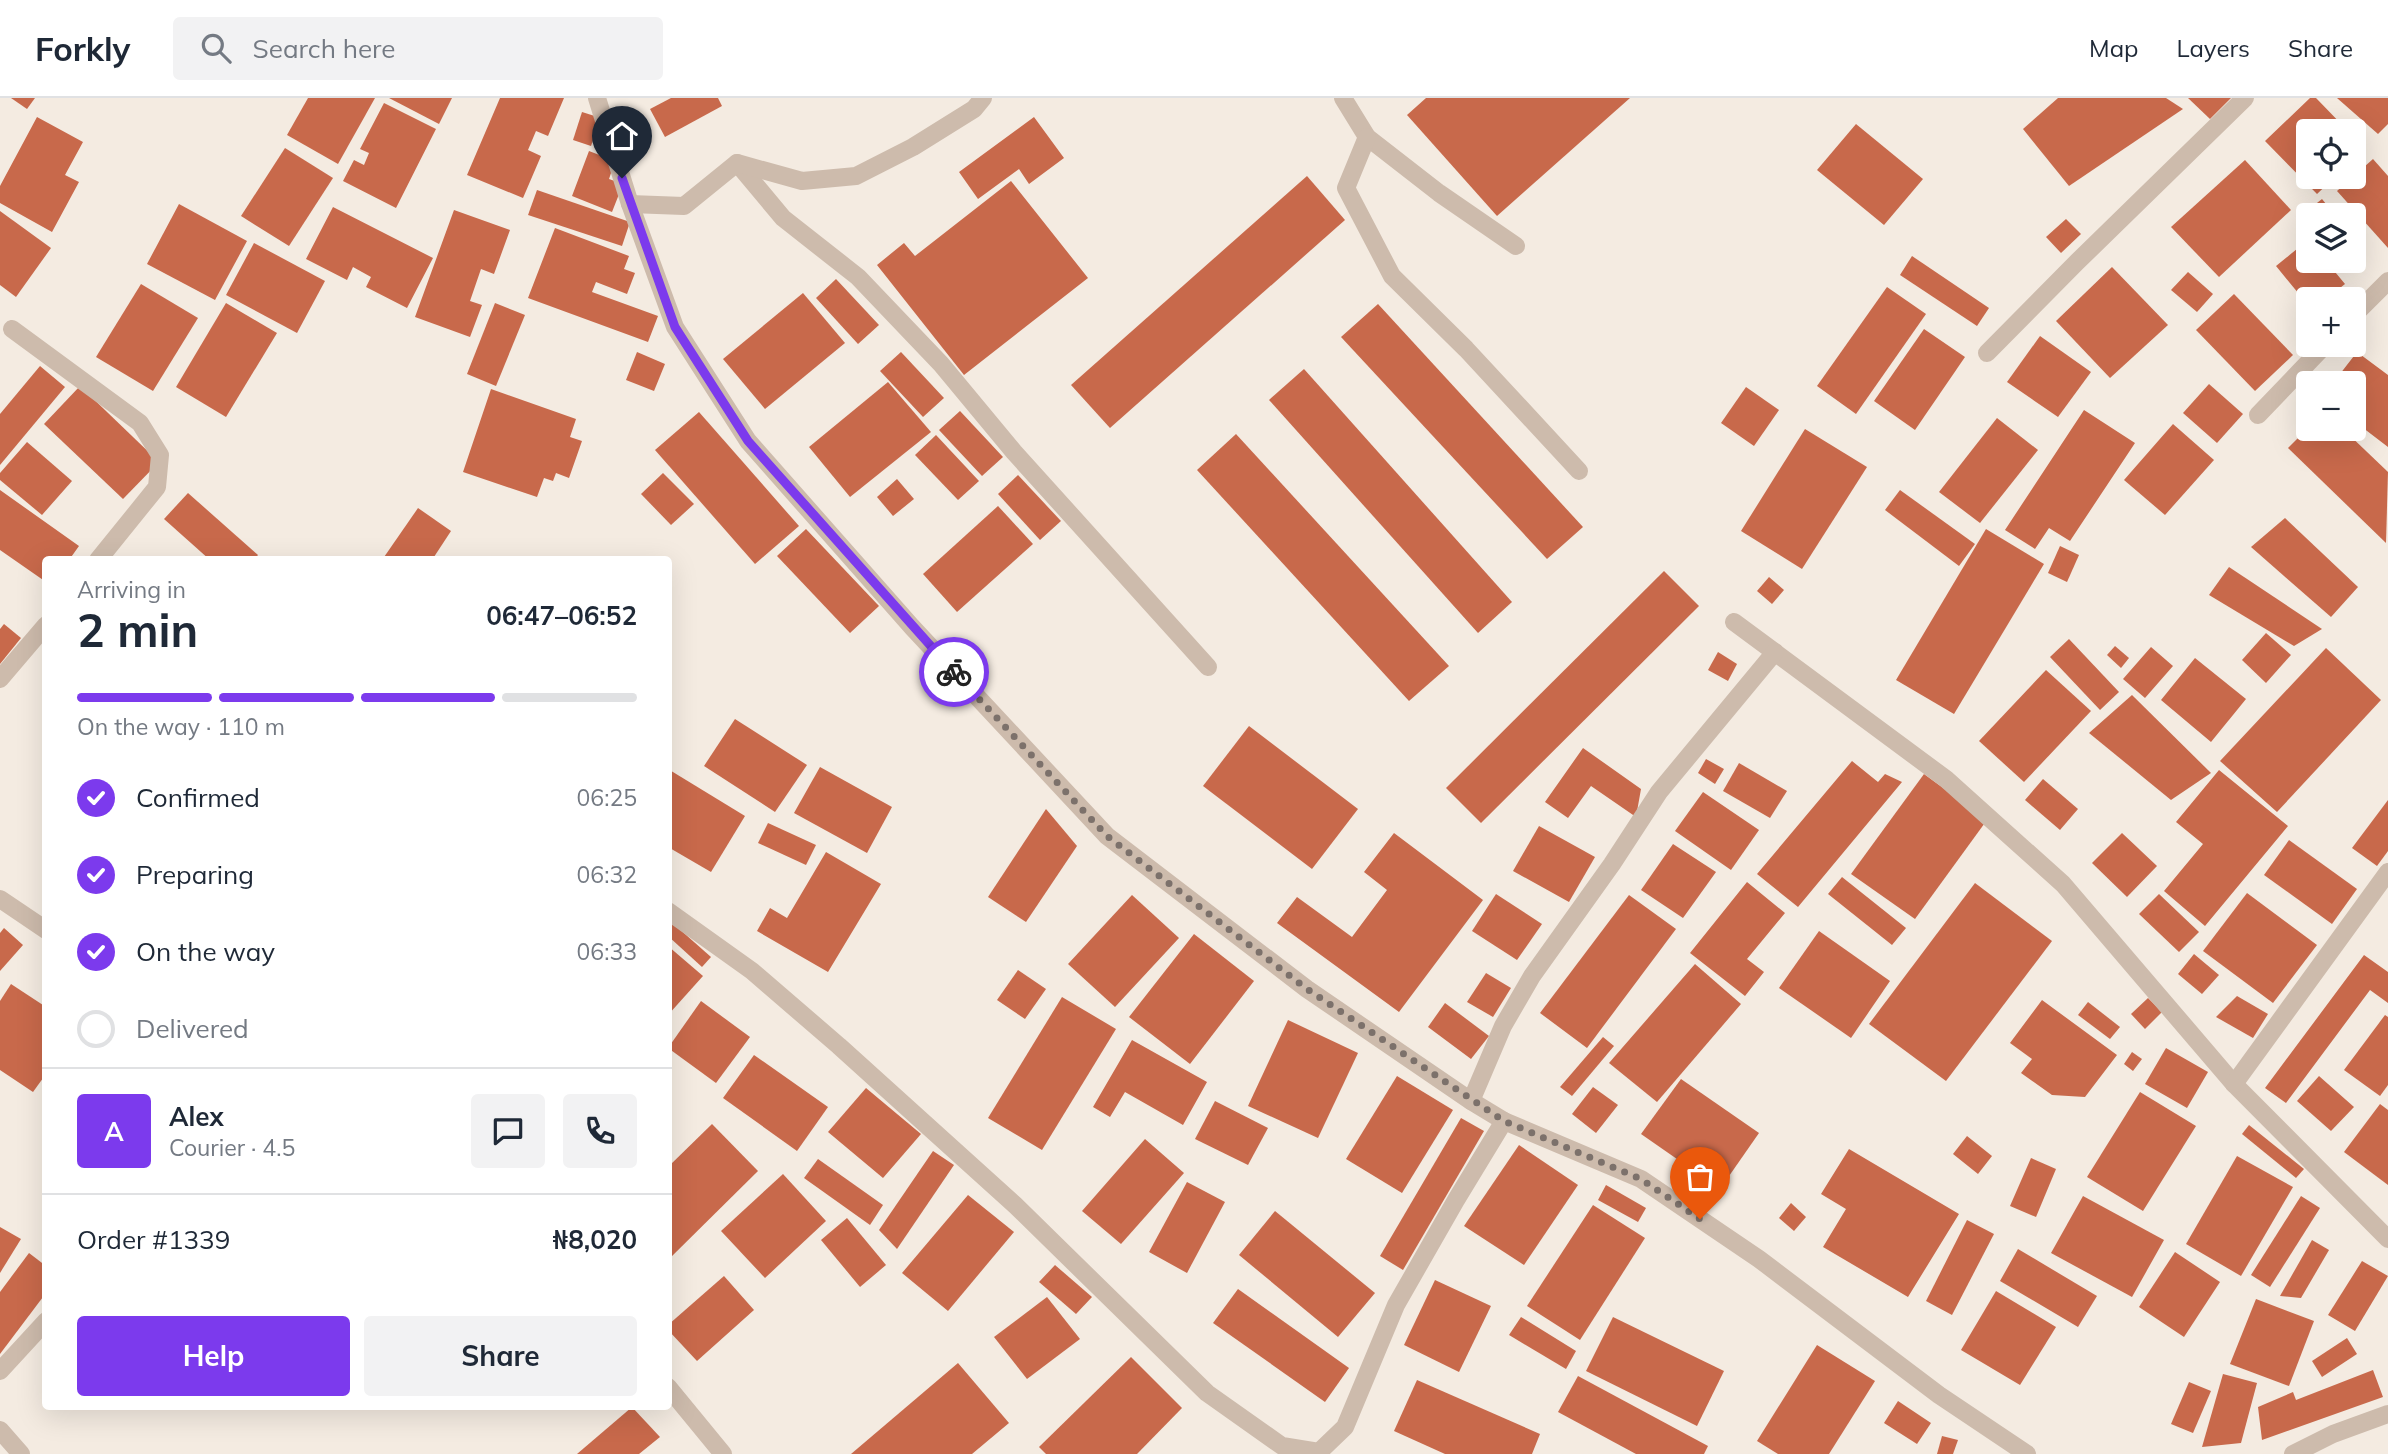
<!DOCTYPE html>
<meta charset="utf-8">
<style>
body{margin:0;font-family:Mulish,sans-serif;background:#f2f2f3;color:#1f2937;height:100vh;display:flex;flex-direction:column;font-size:26px;white-space:nowrap}
*{box-sizing:border-box;margin:0}
p{font-size:23px;color:#747a83}
.icon{flex:none;width:38px;height:38px;fill:none;stroke:currentColor;stroke-width:2;stroke-linecap:round;stroke-linejoin:round}
.map{position:relative;flex:1;overflow:hidden}
.sheet{position:absolute;left:42px;top:458px;width:630px;height:854px;display:flex;flex-direction:column;background:#fff;border-radius:7px;box-shadow:0 7px 28px #0002}
.sheet>*{flex:none}
.controls{position:absolute;left:2296px;top:21px;display:grid;gap:14px}
.controls a{display:grid;place-items:center;width:70px;height:70px;border-radius:7px;background:#fff;box-shadow:0 7px 28px #0002;font-size:35px}
.pin{position:absolute;display:grid;place-items:center;width:60px;height:60px;color:#fff;margin:-72px -30px;border-radius:50% 50% 50% 0;rotate:-45deg;box-shadow:0 0 7px #0007}
.pin .icon{rotate:45deg}
.courier{position:absolute;display:grid;place-items:center;width:70px;height:70px;margin:-35px;border:5px solid #7c3aed;border-radius:50%;background:#fff;color:#222;box-shadow:0 2px 9px #0007}
.summary em{font-style:normal;font-weight:700}
.summary div{display:flex;flex-direction:column-reverse}
.summary{display:flex;align-items:center;justify-content:space-between;height:119px;padding:0 35px}
h1{font-size:46px;font-weight:700;line-height:52px}
.bar{display:grid;grid-template-columns:repeat(4,1fr);gap:10px 7px;align-content:center;height:84px;padding:0 35px}
.bar i{height:9px;border-radius:5px;background:#e0e1e3}
.bar .selected{background:#7c3aed}
.bar p{grid-column:span 4}
.line{display:flex;align-items:center;gap:18px;padding:0 35px;border-top:2px solid #e0e1e3}
.line div{flex:1}
.round{display:grid;place-items:center;flex:none;width:74px;height:74px;border-radius:7px;background:#f2f2f3}
ol{padding:0 35px;list-style:none}
li{display:flex;align-items:center;gap:21px;height:77px}
li p{margin-inline-start:auto}
li .icon{padding:7px;border-radius:50%;background:#7c3aed;color:#fff;stroke-width:4}
li:last-child{color:#747a83}
li i{width:38px;height:38px;border:4px solid #e0e1e3;border-radius:50%}
.action{display:flex;gap:14px;margin-top:auto;padding:14px 35px}
.action a{flex:1;height:80px;border-radius:7px;background:#7c3aed;color:#fff;font-size:28px;font-weight:700;line-height:80px;text-align:center}
.action a+a{background:#f2f2f3;color:#1f2937}
header{display:flex;align-items:center;gap:42px;box-sizing:border-box;height:98px;padding:0 35px;background:#fff;border-bottom:2px solid #e0e1e3}
header strong{font-size:33px}
nav{display:flex;gap:38px;margin-inline-start:auto;font-size:24px}
.search{width:490px;height:63px;background:#f2f2f3;display:flex;align-items:center;gap:18px;box-sizing:border-box;padding:0 24px;border-radius:7px;color:#747a83;font-size:26px}
.map>svg:first-child{display:block}
.building{fill:#c8694b}
.lines{fill:none;stroke-linecap:round;stroke-linejoin:round}
.minor{stroke:#cdbbac;stroke-width:18}
.done{stroke:#7c716b;stroke-width:7;stroke-dasharray:0 12.6}
.route{stroke:#7c3aed;stroke-width:9}
</style>
<header>
<strong>Forkly</strong>
<div class="search"><svg class="icon" aria-label="search" viewBox="0 0 24 24"><circle cx="10" cy="10" r="6"/><path d="M15 15l6 6"/></svg>Search here</div>
<nav><a>Map</a><a>Layers</a><a>Share</a></nav>
</header>
<div class="map">
<svg width="2388" height="1356" viewBox="0 0 2388 1356">
<rect width="100%" height="100%" fill="#f4ebe1"/>
<g class="building">
<polygon points="11,0 35,0 27,11"/>
<polygon points="308,0 375,0 338,66 287,37"/>
<polygon points="389,0 452,0 439,26"/>
<polygon points="500,0 564,0 548,38 536,33 528,52 541,58 523,100 467,77"/>
<polygon points="671,0 718,0 722,8 665,39 650,11"/>
<polygon points="1426,0 1630,0 1497,118 1407,17"/>
<polygon points="2058,0 2166,0 2183,11 2069,88 2023,31"/>
<polygon points="2188,0 2231,0 2210,21"/>
<polygon points="2310,0 2316,0 2348,33 2308,33 2308,79 2335,79 2317,96 2265,43"/>
<polygon points="2337,0 2388,0 2388,26 2378,36"/>
<polygon points="384,5 436,31 396,110 343,83 354,62 364,67 369,55 360,51"/>
<polygon points="582,14 601,20 591,48 573,42"/>
<polygon points="37,19 83,44 65,77 79,84 52,134 0,105 0,88"/>
<polygon points="1034,19 1064,60 1029,86 1019,71 978,101 959,74"/>
<polygon points="1856,26 1923,81 1884,127 1817,72"/>
<polygon points="285,50 333,80 289,148 241,118"/>
<polygon points="589,53 615,63 609,81 623,86 612,114 572,98"/>
<polygon points="2373,61 2388,78 2388,150 2337,93"/>
<polygon points="2245,62 2291,112 2219,179 2171,129"/>
<polygon points="1307,78 1345,122 1110,330 1071,287"/>
<polygon points="1011,83 1088,180 964,277 877,167 904,145 915,158"/>
<polygon points="537,92 630,124 622,148 528,117"/>
<polygon points="2322,101 2335,117 2308,117 2308,123 2303,116"/>
<polygon points="179,106 247,143 215,202 147,166"/>
<polygon points="333,109 433,160 407,210 366,189 371,179 353,169 347,182 306,161"/>
<polygon points="454,112 510,132 494,176 481,171 470,203 482,207 470,239 415,219"/>
<polygon points="0,113 51,150 16,199 0,187"/>
<polygon points="2066,121 2081,136 2061,155 2046,139"/>
<polygon points="555,130 629,158 624,171 635,175 627,196 596,184 592,194 658,218 648,244 528,200"/>
<polygon points="2308,142 2308,163 2326,163 2345,186 2326,201 2308,201 2308,207 2276,168"/>
<polygon points="254,145 325,183 297,235 226,197"/>
<polygon points="1912,158 1989,210 1977,228 1900,177"/>
<polygon points="2112,169 2168,227 2110,280 2056,223"/>
<polygon points="2188,174 2213,196 2197,214 2171,192"/>
<polygon points="836,181 879,227 858,246 816,200"/>
<polygon points="141,186 198,220 153,293 96,259"/>
<polygon points="1887,189 1926,216 1856,316 1817,288"/>
<polygon points="803,195 845,245 765,311 723,261"/>
<polygon points="2234,196 2293,257 2255,293 2196,232"/>
<polygon points="226,205 277,235 226,319 176,289"/>
<polygon points="495,205 525,217 496,288 467,276"/>
<polygon points="1378,206 1583,429 1547,461 1341,239"/>
<polygon points="1924,231 1965,259 1915,332 1874,303"/>
<polygon points="2040,238 2091,274 2058,319 2007,284"/>
<polygon points="637,254 665,266 654,293 626,282"/>
<polygon points="901,254 944,300 923,319 880,273"/>
<polygon points="2357,254 2388,277 2388,349 2354,323 2354,285 2333,285"/>
<polygon points="40,268 65,289 0,367 0,316"/>
<polygon points="1304,271 1512,504 1478,535 1269,302"/>
<polygon points="888,284 931,334 850,399 809,349"/>
<polygon points="2209,286 2243,316 2217,345 2183,315"/>
<polygon points="80,288 159,364 123,401 44,326"/>
<polygon points="1746,289 1779,312 1754,348 1721,325"/>
<polygon points="491,291 576,321 570,339 582,343 569,380 556,375 553,383 544,380 537,399 463,374"/>
<polygon points="2084,312 2135,345 2070,443 2049,430 2035,451 2005,432"/>
<polygon points="960,313 1003,359 982,378 939,332"/>
<polygon points="699,314 799,428 755,466 655,352"/>
<polygon points="1997,320 2038,352 1980,425 1939,394"/>
<polygon points="2173,326 2214,362 2165,417 2124,382"/>
<polygon points="1805,331 1867,369 1802,471 1741,433"/>
<polygon points="2307,331 2343,331 2388,374 2386,445 2288,350"/>
<polygon points="1236,336 1449,568 1409,603 1197,372"/>
<polygon points="936,337 979,383 958,402 915,357"/>
<polygon points="27,344 72,383 42,417 0,382 0,375"/>
<polygon points="663,375 694,406 671,427 641,396"/>
<polygon points="1018,377 1061,423 1040,442 998,396"/>
<polygon points="897,381 914,401 893,418 877,399"/>
<polygon points="0,392 79,448 69,462 46,462 46,484 0,452"/>
<polygon points="1900,392 1975,446 1959,468 1885,412"/>
<polygon points="188,395 258,457 254,462 210,462 164,421"/>
<polygon points="998,408 1033,446 957,514 923,476"/>
<polygon points="418,410 451,433 432,462 382,462"/>
<polygon points="2285,420 2358,489 2331,519 2251,449"/>
<polygon points="806,431 879,508 850,535 777,458"/>
<polygon points="1986,431 2044,466 1954,616 1896,582"/>
<polygon points="2060,448 2079,457 2067,484 2048,475"/>
<polygon points="2229,469 2322,531 2294,548 2209,497"/>
<polygon points="1664,473 1699,508 1481,725 1446,690"/>
<polygon points="1769,479 1784,492 1772,506 1757,493"/>
<polygon points="4,526 21,540 0,566 0,531"/>
<polygon points="2266,535 2291,557 2266,585 2242,562"/>
<polygon points="2069,541 2119,594 2100,612 2050,559"/>
<polygon points="2115,548 2129,560 2121,570 2107,557"/>
<polygon points="2151,549 2173,568 2145,600 2123,581"/>
<polygon points="2326,550 2381,602 2277,714 2220,663"/>
<polygon points="1718,554 1737,566 1728,583 1708,572"/>
<polygon points="2195,560 2246,601 2211,644 2161,602"/>
<polygon points="2046,572 2091,613 2024,684 1979,643"/>
<polygon points="2132,597 2211,675 2171,702 2089,635"/>
<polygon points="735,621 807,667 775,714 704,668"/>
<polygon points="1249,628 1358,711 1312,771 1203,688"/>
<polygon points="1583,650 1641,691 1636,719 1591,688 1568,720 1545,704"/>
<polygon points="1706,661 1724,671 1715,686 1698,675"/>
<polygon points="1852,663 1878,684 1885,676 1902,684 1798,809 1757,776"/>
<polygon points="1739,665 1787,693 1770,720 1723,693"/>
<polygon points="820,669 892,709 867,755 794,715"/>
<polygon points="668,671 745,718 711,774 668,749"/>
<polygon points="2219,672 2288,728 2205,828 2164,793 2203,746 2176,724"/>
<polygon points="1924,676 1987,722 1915,821 1851,776"/>
<polygon points="2043,681 2078,711 2060,732 2025,702"/>
<polygon points="1703,694 1759,732 1731,772 1675,733"/>
<polygon points="2388,702 2388,753 2377,768 2352,750"/>
<polygon points="1046,711 1077,748 1026,824 988,799"/>
<polygon points="768,725 816,747 806,767 758,745"/>
<polygon points="1539,728 1595,759 1569,804 1513,773"/>
<polygon points="1394,735 1483,802 1399,914 1277,825 1297,799 1352,839 1387,792 1364,774"/>
<polygon points="2122,735 2157,768 2127,799 2092,765"/>
<polygon points="2289,742 2357,791 2332,826 2264,777"/>
<polygon points="1673,746 1716,774 1683,820 1641,792"/>
<polygon points="826,754 881,786 828,874 757,833 770,810 787,820"/>
<polygon points="1842,779 1906,830 1892,847 1828,796"/>
<polygon points="1747,784 1785,815 1747,861 1764,874 1745,898 1690,855"/>
<polygon points="1975,785 2052,843 1946,983 1869,926"/>
<polygon points="2247,795 2317,847 2273,905 2203,853"/>
<polygon points="1496,796 1542,826 1517,862 1472,833"/>
<polygon points="2159,796 2199,834 2179,854 2139,816"/>
<polygon points="1132,797 1179,840 1115,909 1068,866"/>
<polygon points="1629,797 1676,831 1587,950 1540,915"/>
<polygon points="668,821 711,859 702,869 668,838"/>
<polygon points="4,830 23,847 0,873 0,835"/>
<polygon points="1819,833 1890,883 1851,940 1779,890"/>
<polygon points="1194,836 1254,883 1190,966 1129,919"/>
<polygon points="668,848 703,878 668,917"/>
<polygon points="2194,856 2219,877 2202,896 2178,876"/>
<polygon points="2364,857 2388,874 2388,905 2370,892 2286,1005 2265,990"/>
<polygon points="1695,866 1741,906 1657,1004 1609,965"/>
<polygon points="1018,872 1046,891 1025,921 997,902"/>
<polygon points="1486,875 1511,890 1493,919 1467,904"/>
<polygon points="11,886 46,909 46,976 33,994 0,972 0,903"/>
<polygon points="2237,898 2268,916 2253,940 2216,919"/>
<polygon points="1062,899 1116,931 1042,1052 988,1020"/>
<polygon points="2148,900 2162,914 2145,931 2131,916"/>
<polygon points="2042,902 2117,957 2085,999 2052,997 2021,975 2032,961 2010,945"/>
<polygon points="701,903 750,939 716,985 668,950"/>
<polygon points="2088,904 2120,929 2110,941 2078,917"/>
<polygon points="1445,905 1489,938 1471,961 1428,929"/>
<polygon points="2385,917 2388,919 2388,987 2380,998 2344,972"/>
<polygon points="1288,922 1358,955 1318,1040 1248,1008"/>
<polygon points="1603,939 1614,948 1572,998 1560,989"/>
<polygon points="1132,942 1207,984 1183,1027 1125,994 1110,1019 1093,1009"/>
<polygon points="2166,950 2208,974 2187,1010 2145,986"/>
<polygon points="2132,954 2142,961 2133,973 2124,966"/>
<polygon points="754,957 828,1009 797,1053 723,1000"/>
<polygon points="1397,978 1453,1012 1402,1095 1346,1061"/>
<polygon points="2319,978 2354,1009 2331,1033 2297,1003"/>
<polygon points="1681,981 1759,1035 1720,1091 1641,1036"/>
<polygon points="1593,989 1618,1007 1596,1035 1572,1016"/>
<polygon points="866,990 921,1036 883,1080 828,1034"/>
<polygon points="2140,994 2196,1028 2143,1113 2087,1079"/>
<polygon points="1215,1003 1268,1030 1248,1067 1195,1041"/>
<polygon points="2380,1006 2388,1012 2388,1087 2344,1054"/>
<polygon points="1461,1020 1484,1033 1403,1172 1380,1158"/>
<polygon points="712,1026 758,1073 668,1162 668,1069"/>
<polygon points="2249,1027 2304,1071 2296,1080 2242,1036"/>
<polygon points="1967,1038 1992,1058 1978,1076 1953,1056"/>
<polygon points="1145,1041 1184,1075 1121,1146 1082,1113"/>
<polygon points="1519,1047 1578,1087 1524,1167 1464,1128"/>
<polygon points="1849,1051 1959,1116 1908,1199 1823,1149 1846,1111 1821,1096"/>
<polygon points="933,1053 954,1067 897,1151 879,1132"/>
<polygon points="2237,1058 2293,1089 2241,1178 2186,1146"/>
<polygon points="2031,1060 2056,1071 2036,1119 2010,1108"/>
<polygon points="818,1061 883,1107 870,1127 804,1080"/>
<polygon points="783,1076 826,1123 765,1180 721,1133"/>
<polygon points="1187,1084 1225,1104 1187,1175 1149,1154"/>
<polygon points="1606,1087 1646,1110 1638,1124 1598,1102"/>
<polygon points="968,1097 1014,1134 948,1213 902,1175"/>
<polygon points="2083,1098 2164,1142 2132,1199 2051,1155"/>
<polygon points="2301,1098 2320,1110 2270,1189 2251,1177"/>
<polygon points="1791,1105 1806,1119 1794,1133 1779,1120"/>
<polygon points="1593,1107 1645,1140 1580,1242 1527,1208"/>
<polygon points="1275,1113 1375,1195 1338,1239 1239,1157"/>
<polygon points="847,1120 886,1167 860,1189 821,1142"/>
<polygon points="1967,1122 1994,1136 1952,1217 1926,1203"/>
<polygon points="0,1129 21,1141 0,1175"/>
<polygon points="2312,1142 2329,1152 2301,1200 2280,1198"/>
<polygon points="2018,1151 2097,1198 2078,1229 2000,1183"/>
<polygon points="2175,1154 2220,1184 2184,1239 2139,1209"/>
<polygon points="29,1155 46,1168 46,1195 0,1256 0,1194"/>
<polygon points="2362,1163 2388,1178 2355,1233 2328,1217"/>
<polygon points="1055,1167 1092,1199 1076,1216 1039,1184"/>
<polygon points="724,1178 754,1212 697,1263 668,1232 668,1227"/>
<polygon points="1435,1182 1491,1208 1459,1274 1404,1247"/>
<polygon points="1238,1191 1349,1270 1325,1304 1213,1225"/>
<polygon points="1996,1193 2056,1229 2020,1287 1961,1252"/>
<polygon points="1047,1199 1080,1241 1027,1281 994,1239"/>
<polygon points="2256,1201 2314,1223 2289,1288 2230,1266"/>
<polygon points="1521,1219 1576,1253 1566,1271 1509,1237"/>
<polygon points="1613,1219 1724,1273 1697,1328 1586,1273"/>
<polygon points="2347,1240 2357,1256 2322,1279 2312,1263"/>
<polygon points="1817,1247 1875,1283 1829,1356 1778,1356 1757,1343"/>
<polygon points="1131,1259 1182,1310 1137,1356 1046,1356 1039,1349"/>
<polygon points="958,1265 1009,1325 972,1356 851,1356"/>
<polygon points="2373,1272 2383,1299 2262,1342 2258,1309 2293,1294 2296,1302"/>
<polygon points="2223,1276 2257,1285 2241,1345 2202,1349"/>
<polygon points="1578,1278 1708,1348 1704,1356 1636,1356 1558,1314"/>
<polygon points="1417,1282 1540,1336 1532,1356 1445,1356 1394,1333"/>
<polygon points="2189,1284 2211,1293 2193,1335 2171,1326"/>
<polygon points="1898,1303 1931,1325 1917,1346 1884,1325"/>
<polygon points="632,1309 660,1339 639,1356 577,1356"/>
<polygon points="1942,1338 1958,1342 1953,1356 1937,1356"/>
</g>
<g class="lines">
<g class="minor">
<polyline points="597,0 630,106 675,229 748,343 912,529 1107,738 1307,891 1471,1003 1504,1023 1641,1081 1759,1161 1939,1297 2027,1356"/>
<polyline points="1343,0 1367,39 1439,95 1516,148"/>
<polyline points="1367,39 1346,90 1392,178 1466,251 1579,373"/>
<polyline points="737,65 783,120 858,179 941,266 1014,354 1208,569"/>
<polyline points="630,106 684,108 737,65 802,83 856,78 913,49 974,11 983,0"/>
<polyline points="2354,217 2388,183"/>
<polyline points="12,231 140,325 160,357 157,389 98,462"/>
<polyline points="1987,255 2076,165 2245,0"/>
<polyline points="2258,317 2325,247"/>
<polyline points="1734,524 1946,681 2063,786 2234,986 2388,1141"/>
<polyline points="0,581 46,527"/>
<polyline points="0,801 46,832"/>
<polyline points="668,813 752,873 839,948 1015,1107 1207,1295 1282,1348 1319,1354 1345,1329 1396,1207 1456,1102 1504,1023"/>
<polyline points="2234,986 2388,774"/>
<polyline points="1471,1003 1503,928 1532,878 1612,766 1659,694 1775,554"/>
<polyline points="0,1273 46,1223"/>
<polyline points="668,1289 723,1356"/>
<polyline points="0,1332 21,1356"/>
<polyline points="2293,1356 2333,1336 2388,1316"/>
</g>
</g>
<g class="lines">
<polyline class="done" points="954,574 1107,738 1307,891 1504,1023 1641,1081 1700,1121"/>
<polyline class="route" points="622,80 675,229 748,343 954,574"/>
</g>
</svg>
<div class="controls">
<a><svg class="icon" aria-label="locate" viewBox="0 0 24 24"><circle cx="12" cy="12" r="6"/><path d="M12 2v4M12 18v4M2 12h4M18 12h4"/></svg></a>
<a><svg class="icon" aria-label="layers" viewBox="0 0 24 24"><path d="M12 4l9 5-9 5-9-5zM3 14l9 5 9-5"/></svg></a>
<a>+</a>
<a>−</a>
</div>
<div class="pin" style="left:1700px;top:1121px;background:#ea580c"><svg class="icon" aria-label="bag" viewBox="0 0 24 24"><path d="M5 8h14l-1 12H6zM9 8a3 3 0 0 1 6 0"/></svg></div>
<div class="pin" style="left:622px;top:80px;background:#1f2937"><svg class="icon" aria-label="home" viewBox="0 0 24 24"><path d="M3 11l9-7 9 7M6 9v11h12V9"/></svg></div>
<div class="courier" style="left:954px;top:574px"><svg class="icon" aria-label="bike" viewBox="0 0 24 24"><circle cx="6" cy="16" r="4"/><circle cx="18" cy="16" r="4"/><path d="M6 16l4-8h5l3 8M10 8l3 8H6M13 5h3"/></svg></div>
<section class="sheet">
<div class="summary"><div><h1>2 min</h1><p>Arriving in</p></div><em>06:47–06:52</em></div>
<div class="bar"><i class="selected"></i><i class="selected"></i><i class="selected"></i><i></i><p>On the way · 110 m</p></div>
<ol>
<li><svg class="icon" aria-label="check" viewBox="0 0 24 24"><path d="M5 12l5 5 9-10"/></svg>Confirmed<p>06:25</p></li>
<li><svg class="icon" aria-label="check" viewBox="0 0 24 24"><path d="M5 12l5 5 9-10"/></svg>Preparing<p>06:32</p></li>
<li><svg class="icon" aria-label="check" viewBox="0 0 24 24"><path d="M5 12l5 5 9-10"/></svg>On the way<p>06:33</p></li>
<li><i></i>Delivered</li>
</ol>
<div class="line" style="height:126px"><b class="round" style="background:#7c3aed;color:#fff">A</b><div><b>Alex</b><p>Courier · 4.5</p></div><a class="round"><svg class="icon" aria-label="chat" viewBox="0 0 24 24"><path d="M4 5h16v11H9l-5 4z"/></svg></a><a class="round"><svg class="icon" aria-label="phone" viewBox="0 0 24 24"><path d="M5 4h4l2 5-3 2q2 4 5 5l2-3 5 2v4C11 20 4 13 5 4z"/></svg></a></div>
<div class="line" style="height:91px"><div>Order #1339</div><b>₦8,020</b></div>
<div class="action"><a>Help</a><a>Share</a></div>
</section>
</div>
